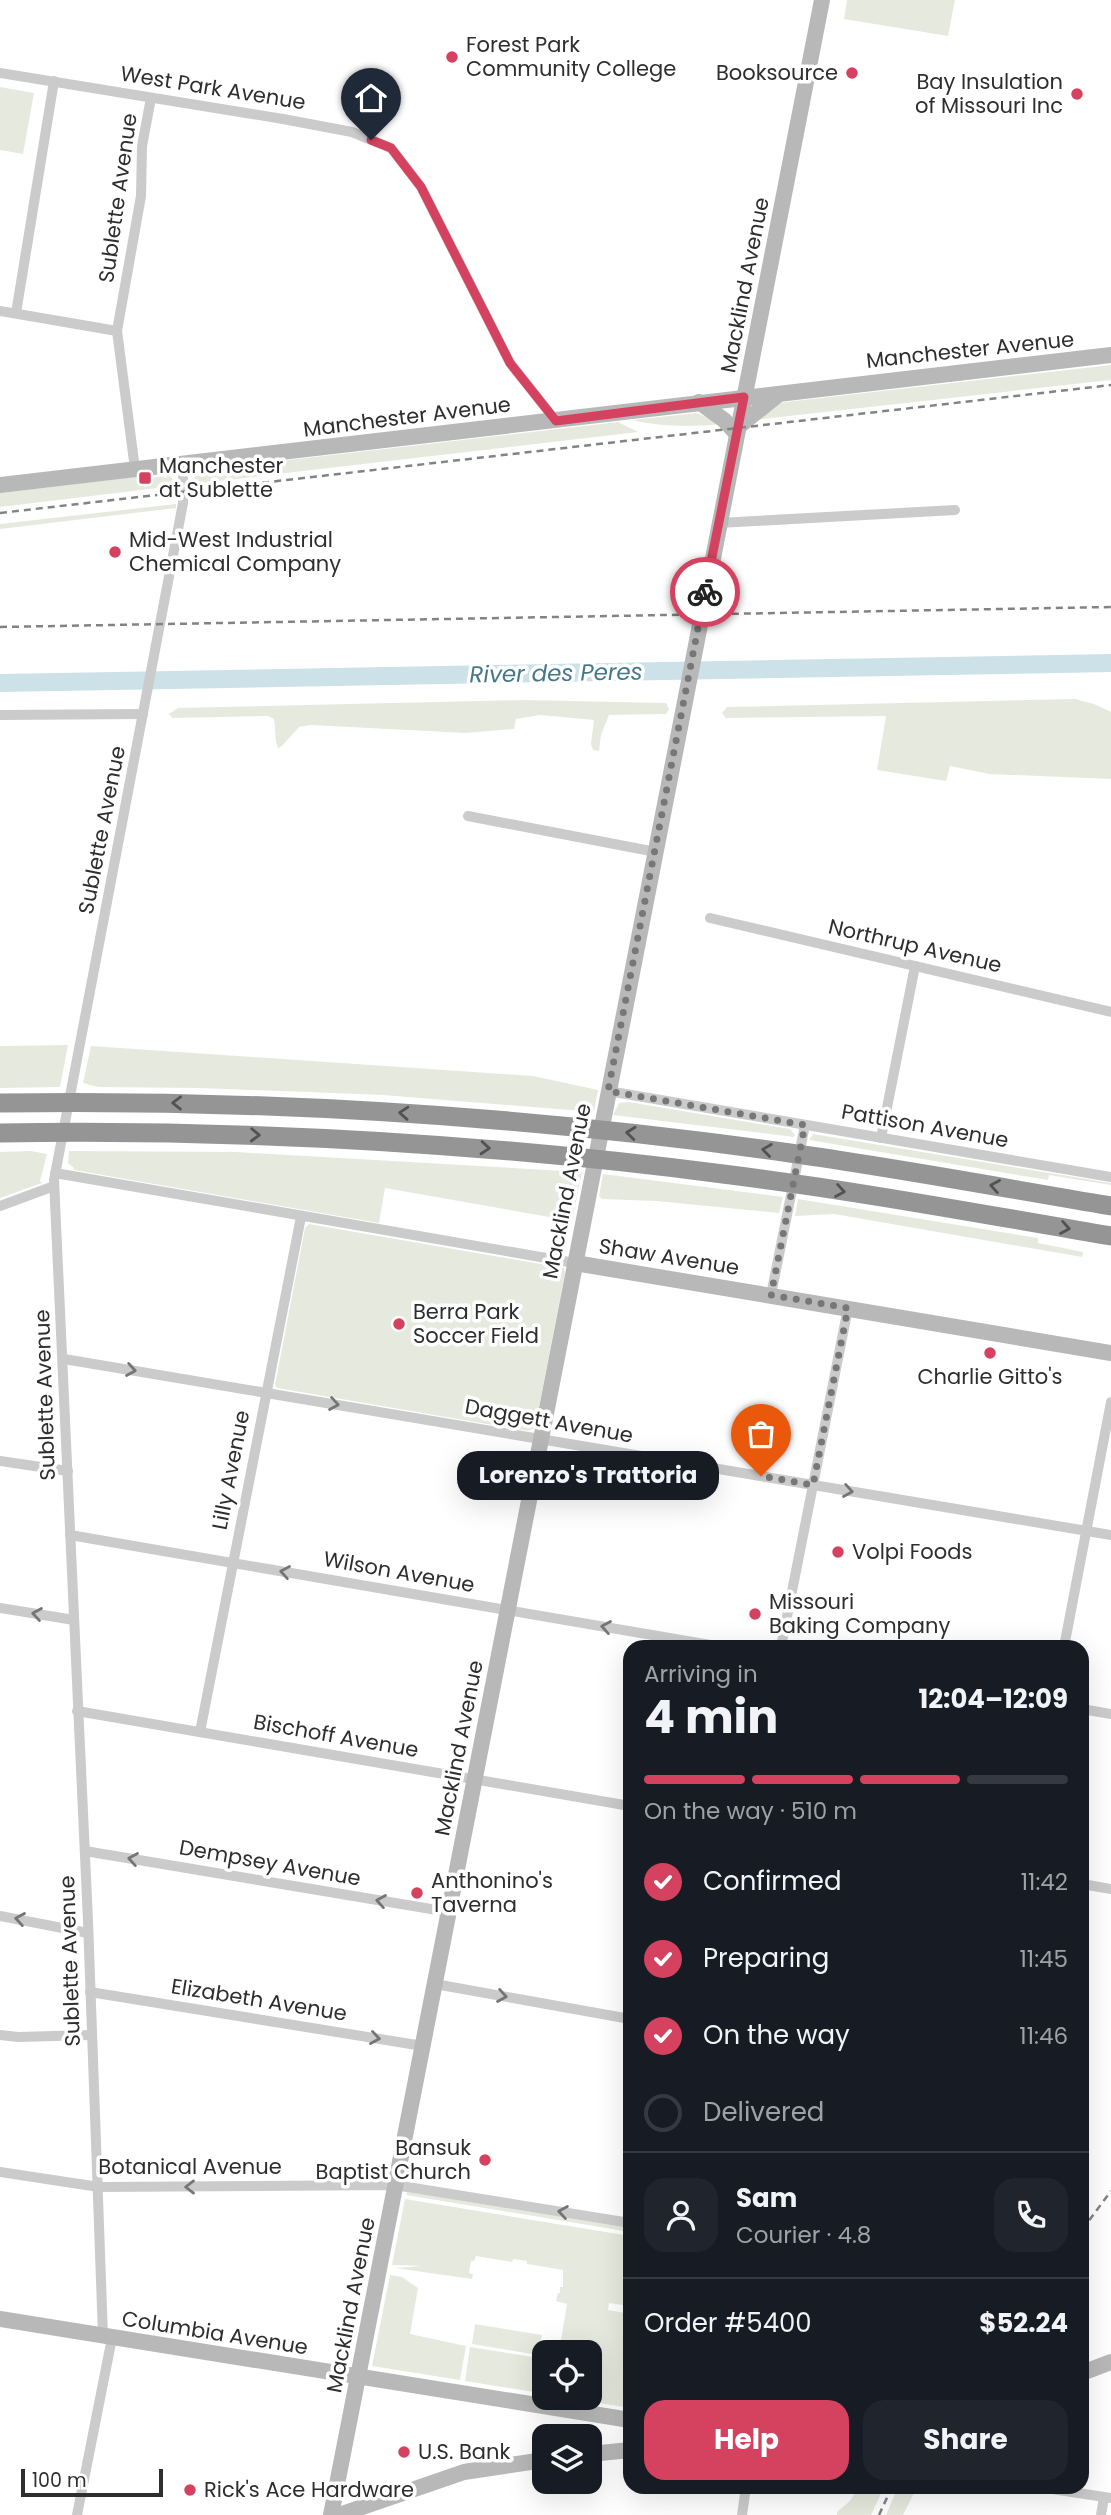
<!DOCTYPE html>
<meta charset="utf-8">
<style>
body{margin:0;font-family:Poppins,sans-serif;background:#20242c;color:#f1f3f6;height:100vh;display:flex;flex-direction:column;font-size:26px;white-space:nowrap}
*{box-sizing:border-box;margin:0}
p{font-size:23px;color:#9ea1a6}
.icon{flex:none;width:38px;height:38px;fill:none;stroke:currentColor;stroke-width:2;stroke-linecap:round;stroke-linejoin:round}
.map{position:relative;flex:1;overflow:hidden}
.side{position:absolute;left:623px;top:1640px;width:466px;height:854px;display:flex;flex-direction:column;background:#171b24;border-radius:21px;box-shadow:0 7px 28px #0002}
.side>*{flex:none}
.buttons{position:absolute;left:532px;top:2340px;display:grid;gap:14px}
.buttons a{display:grid;place-items:center;width:70px;height:70px;border-radius:14px;background:#171b24;box-shadow:0 7px 28px #0002;font-size:35px}
.scale{position:absolute;left:21px;bottom:18px;width:142px;box-sizing:border-box;padding-left:7px;border:4px solid #2e2e2e;border-top:0;font-size:19px;line-height:24px;white-space:nowrap;color:#2e2e2e;-webkit-text-stroke:5px #fff;paint-order:stroke}
.pin{position:absolute;display:grid;place-items:center;width:60px;height:60px;color:#fff;margin:-72px -30px;border-radius:50% 50% 50% 0;rotate:-45deg;box-shadow:0 0 7px #0007}
.pin .icon{rotate:45deg}
.courier{position:absolute;display:grid;place-items:center;width:70px;height:70px;margin:-35px;border:5px solid #d4425f;border-radius:50%;background:#fff;color:#222;box-shadow:0 2px 9px #0007}
.bubble{position:absolute;height:49px;border-radius:21px;background:#171b24;box-shadow:0 7px 28px #0002;font-size:23px;font-weight:700;line-height:49px;text-align:center}
.overview em{font-style:normal;font-weight:700}
.overview div{display:flex;flex-direction:column-reverse}
.overview{display:flex;align-items:center;justify-content:space-between;height:119px;padding:0 21px}
h1{font-size:46px;font-weight:700;line-height:52px}
.bar{display:grid;grid-template-columns:repeat(4,1fr);gap:10px 7px;align-content:center;height:84px;padding:0 21px}
.bar i{height:9px;border-radius:5px;background:#363941}
.bar .active{background:#d4425f}
.bar p{grid-column:span 4}
.line{display:flex;align-items:center;gap:18px;padding:0 21px;border-top:2px solid #363941}
.line div{flex:1}
.round{display:grid;place-items:center;flex:none;width:74px;height:74px;border-radius:21px;background:#20242c}
ol{padding:0 21px;list-style:none}
li{display:flex;align-items:center;gap:21px;height:77px}
li p{margin-inline-start:auto}
li .icon{padding:7px;border-radius:50%;background:#d4425f;color:#fff;stroke-width:4}
li:last-child{color:#9ea1a6}
li i{width:38px;height:38px;border:4px solid #363941;border-radius:50%}
.cta{display:flex;gap:14px;margin-top:auto;padding:14px 21px}
.cta a{flex:1;height:80px;border-radius:21px;background:#d4425f;color:#fff;font-size:28px;font-weight:700;line-height:80px;text-align:center}
.cta a+a{background:#20242c;color:#f1f3f6}
.map>svg:first-child{display:block}
.green{fill:#e6eade}
.lines{fill:none;stroke-linecap:round;stroke-linejoin:round}
.river{stroke:#cce1e8;stroke-width:18}
.street{stroke:#cbcbcb;stroke-width:10}
.secondary{stroke:#b8b8b8;stroke-width:16}
.highway{stroke:#959595;stroke-width:19}
.rail{stroke:#838383;stroke-width:2.5;stroke-dasharray:7 5;stroke-linecap:butt}
.oneway{stroke:#525252}
.oneway2{stroke:#757575}
.done{stroke:#777;stroke-width:7;stroke-dasharray:0 12.6}
.route{stroke:#d4425f;stroke-width:9}
.poi-dot{fill:#d4425f;stroke:#fff;stroke-width:2.5}
.labels{text-anchor:middle;stroke-width:7;stroke-linejoin:round;paint-order:stroke}
.poi-label{font-size:21px;fill:#2e2e2e;stroke:#fff;text-anchor:start}
.street-label{font-size:21px;fill:#2e2e2e;stroke:#fff}
.water-label{font-size:23px;font-style:italic;fill:#447789;stroke:#fff}
</style>
<div class="map">
<svg width="1111" height="2515" viewBox="0 0 1111 2515">
<rect width="100%" height="100%" fill="#fff"/>
<g class="green">
<polygon points="847,0 955,0 948,36 844,19"/>
<polygon points="0,87 34,93 23,154 0,150"/>
<polygon points="1111,365 1111,380 753,420 776,404 786,402"/>
<path d="M697 413 722 424C691 427 662 427 632 420Z"/>
<polygon points="618,422 638,432 193,484 194,474 201,470"/>
<polygon points="168,474 174,480 175,486 0,507 0,493 144,476 145,480 162,476 166,478"/>
<polygon points="176,504 176,508 0,529 0,524"/>
<polygon points="1075,699 1094,704 1111,712 1111,779 989,774 950,766 946,781 877,770 886,716 726,718 722,713 727,707"/>
<path d="M526 700 666 703 669 709 666 714 609 715 601 735 599 751 593 750 591 744 594 720 540 715 516 719 514 729 466 733 311 725 299 727 282 746 278 748C274 738 276 729 274 719L268 716 172 718 169 714 178 708Z"/>
<polygon points="68,1045 60,1087 0,1088 0,1046"/>
<polygon points="91,1046 533,1076 598,1090 594,1112 383,1095 199,1088 98,1087 83,1083"/>
<polygon points="629,1102 790,1129 795,1135 794,1137 613,1115 619,1103"/>
<polygon points="813,1134 1111,1183 1111,1185 1049,1175 1048,1180 809,1140"/>
<polygon points="31,1151 47,1154 40,1181 42,1183 0,1198 0,1152"/>
<polygon points="69,1151 236,1152 582,1172 572,1221 385,1188 379,1223 74,1170 74,1168 68,1163"/>
<polygon points="603,1174 783,1197 779,1213 656,1201 602,1199 599,1196"/>
<polygon points="798,1199 1038,1238 1038,1243 1083,1252 1082,1257 834,1214 795,1216"/>
<polygon points="309,1224 564,1268 565,1273 535,1428 528,1431 277,1388 275,1385 305,1228"/>
<polygon points="407,2192 630,2228 630,2232 406,2195"/>
<polygon points="405,2199 630,2236 630,2306 609,2303 608,2310 630,2314 630,2378 624,2407 568,2398 590,2398 590,2352 559,2352 567,2304 556,2301 558,2293 560,2293 560,2287 563,2287 563,2270 527,2264 527,2261 513,2259 512,2262 476,2256 474,2261 471,2261 469,2273 473,2274 472,2279 395,2268 422,2266 392,2265"/>
<polygon points="390,2275 402,2277 418,2288 410,2334 466,2346 460,2380 372,2366"/>
<polygon points="475,2324 542,2335 538,2355 472,2344"/>
<polygon points="470,2347 540,2358 534,2392 465,2381"/>
<polygon points="859,2487 884,2487 871,2515 837,2515 837,2512 850,2501"/>
<polygon points="898,2487 917,2487 903,2515 886,2515"/>
</g>
<g class="lines">
<polyline class="river" points="0,683 1111,663"/>
<g class="street">
<polyline points="0,73 283,119 352,132 391,148 421,187 510,363 556,421"/>
<polyline points="0,311 117,331"/>
<polyline points="16,313 54,81"/>
<polyline points="135,469 117,331 141,196 142,146 151,98"/>
<polyline points="719,523 955,510"/>
<polyline points="0,715 143,714"/>
<polyline points="468,816 656,852"/>
<polyline points="710,918 1111,1012"/>
<polyline points="608,1091 1111,1177"/>
<polyline points="881,1138 915,966"/>
<polyline points="55,1173 575,1263"/>
<polyline points="0,1206 54,1186"/>
<polyline points="771,1295 805,1125"/>
<polyline points="64,1359 1111,1535"/>
<polyline points="0,1461 68,1471"/>
<polyline points="70,1535 722,1647"/>
<polyline points="0,1608 74,1620"/>
<polyline points="781,1647 848,1308"/>
<polyline points="1064,1647 1111,1402"/>
<polyline points="1082,1709 1111,1714"/>
<polyline points="77,1711 630,1806"/>
<polyline points="200,1732 301,1217"/>
<polyline points="85,1851 449,1912"/>
<polyline points="1082,1884 1111,1889"/>
<polyline points="0,1916 88,1933"/>
<polyline points="435,1984 630,2019"/>
<polyline points="90,1992 423,2046"/>
<polyline points="0,2035 18,2037 91,2035"/>
<polyline points="0,2172 99,2187 395,2185 630,2223"/>
<polyline points="103,2336 88,1921 54,1180 183,503 183,464"/>
<polyline points="1039,2487 1111,2498"/>
<polyline points="77,2515 112,2338"/>
<polyline points="742,2515 746,2487"/>
<polyline points="1101,2515 1104,2497"/>
</g>
<g class="secondary">
<polyline points="699,402 724,420 736,433"/>
<polyline points="738,427 779,394"/>
<polyline points="0,485 1111,355"/>
<polyline points="575,1263 1111,1353"/>
<polyline points="0,2319 630,2420"/>
<polyline points="1082,2373 1111,2362"/>
<polyline points="590,2454 630,2450"/>
<polyline points="331,2515 822,0"/>
<polyline points="339,2515 464,2472 544,2460"/>
</g>
<g class="highway">
<path d="M0 1103C264 1099 528 1116 790 1153 897 1168 1004 1188 1111 1206"/>
<path d="M0 1133C242 1129 483 1143 723 1174 853 1190 982 1214 1111 1236"/>
</g>
<g class="rail">
<polyline points="0,513 1111,385"/>
<polyline points="0,627 1111,607"/>
<polyline points="1082,2230 1111,2191"/>
<polyline points="879,2515 892,2487"/>
</g>
</g>
<defs><path id="oneway-chevron" d="M-2-3.5L2.5 0L-2 3.5" fill="none" stroke-width="1.6" stroke-linecap="round" stroke-linejoin="round" transform="scale(1.75)"/></defs>
<g class="oneway">
<use href="#oneway-chevron" transform="translate(177 1103) rotate(-179)"/>
<use href="#oneway-chevron" transform="translate(404 1113) rotate(-176)"/>
<use href="#oneway-chevron" transform="translate(631 1133) rotate(-174)"/>
<use href="#oneway-chevron" transform="translate(255 1135) rotate(2)"/>
<use href="#oneway-chevron" transform="translate(485 1148) rotate(5)"/>
<use href="#oneway-chevron" transform="translate(767 1150) rotate(-172)"/>
<use href="#oneway-chevron" transform="translate(995 1186) rotate(-170)"/>
<use href="#oneway-chevron" transform="translate(840 1191) rotate(9)"/>
<use href="#oneway-chevron" transform="translate(1065 1228) rotate(10)"/>
</g>
<g class="oneway2">
<use href="#oneway-chevron" transform="translate(131 1370) rotate(10)"/>
<use href="#oneway-chevron" transform="translate(334 1404) rotate(9)"/>
<use href="#oneway-chevron" transform="translate(848 1491) rotate(10)"/>
<use href="#oneway-chevron" transform="translate(285 1572) rotate(-170)"/>
<use href="#oneway-chevron" transform="translate(37 1614) rotate(-171)"/>
<use href="#oneway-chevron" transform="translate(606 1627) rotate(-170)"/>
<use href="#oneway-chevron" transform="translate(133 1859) rotate(-170)"/>
<use href="#oneway-chevron" transform="translate(381 1901) rotate(-170)"/>
<use href="#oneway-chevron" transform="translate(20 1919) rotate(-170)"/>
<use href="#oneway-chevron" transform="translate(502 1996) rotate(10)"/>
<use href="#oneway-chevron" transform="translate(375 2038) rotate(9)"/>
<use href="#oneway-chevron" transform="translate(190 2187) rotate(180)"/>
<use href="#oneway-chevron" transform="translate(563 2212) rotate(-171)"/>
</g>
<g class="lines">
<polyline class="done" points="705,592 608,1091 805,1125 771,1295 848,1308 813,1485 761,1476"/>
<polyline class="route" points="371,140 391,148 421,187 510,363 556,421 744,397 705,592"/>
</g>
<g class="poi-dot">
<circle cx="452" cy="57" r="7"/>
<circle cx="852" cy="73" r="7"/>
<circle cx="1077" cy="94" r="7"/>
<rect x="138" y="471" width="14" height="14" rx="3.5"/>
<circle cx="115" cy="552" r="7"/>
<circle cx="399" cy="1324" r="7"/>
<circle cx="990" cy="1353" r="7"/>
<circle cx="838" cy="1552" r="7"/>
<circle cx="755" cy="1614" r="7"/>
<circle cx="417" cy="1893" r="7"/>
<circle cx="485" cy="2160" r="7"/>
<circle cx="404" cy="2452" r="7"/>
<circle cx="190" cy="2490" r="7"/>
</g>
<g class="labels">
<g class="poi-label">
<text x="466" y="52">Forest Park<tspan x="466" dy="24">Community College</tspan></text>
<text x="838" y="80" text-anchor="end">Booksource</text>
<text x="1063" y="89" text-anchor="end">Bay Insulation<tspan x="1063" dy="24">of Missouri Inc</tspan></text>
<text x="159" y="473">Manchester<tspan x="159" dy="24">at Sublette</tspan></text>
<text x="129" y="547">Mid-West Industrial<tspan x="129" dy="24">Chemical Company</tspan></text>
<text x="413" y="1319">Berra Park<tspan x="413" dy="24">Soccer Field</tspan></text>
<text x="990" y="1384" text-anchor="middle">Charlie Gitto's</text>
<text x="852" y="1559">Volpi Foods</text>
<text x="769" y="1609">Missouri<tspan x="769" dy="24">Baking Company</tspan></text>
<text x="431" y="1888">Anthonino's<tspan x="431" dy="24">Taverna</tspan></text>
<text x="471" y="2155" text-anchor="end">Bansuk<tspan x="471" dy="24">Baptist Church</tspan></text>
<text x="418" y="2459">U.S. Bank</text>
<text x="204" y="2497">Rick's Ace Hardware</text>
</g>
<g class="street-label">
<text transform="translate(213 88) rotate(9)" y="7">West Park Avenue</text>
<text transform="translate(118 198) rotate(-82)" y="7">Sublette Avenue</text>
<text transform="translate(745 285) rotate(-79)" y="7">Macklind Avenue</text>
<text transform="translate(970 350) rotate(-6)" y="7">Manchester Avenue</text>
<text transform="translate(407 417) rotate(-7)" y="7">Manchester Avenue</text>
<text transform="translate(102 830) rotate(-79)" y="7">Sublette Avenue</text>
<text transform="translate(915 946) rotate(13)" y="7">Northrup Avenue</text>
<text transform="translate(925 1126) rotate(10)" y="7">Pattison Avenue</text>
<text transform="translate(567 1191) rotate(-79)" y="7">Macklind Avenue</text>
<text transform="translate(669 1257) rotate(9)" y="7">Shaw Avenue</text>
<text transform="translate(45 1395) rotate(-92)" y="7">Sublette Avenue</text>
<text transform="translate(549 1421) rotate(10)" y="7">Daggett Avenue</text>
<text transform="translate(231 1470) rotate(-79)" y="7">Lilly Avenue</text>
<text transform="translate(399 1572) rotate(10)" y="7">Wilson Avenue</text>
<text transform="translate(336 1736) rotate(10)" y="7">Bischoff Avenue</text>
<text transform="translate(459 1748) rotate(-79)" y="7">Macklind Avenue</text>
<text transform="translate(270 1863) rotate(10)" y="7">Dempsey Avenue</text>
<text transform="translate(70 1961) rotate(-92)" y="7">Sublette Avenue</text>
<text transform="translate(259 2000) rotate(9)" y="7">Elizabeth Avenue</text>
<text x="190" y="2174">Botanical Avenue</text>
<text transform="translate(351 2305) rotate(-79)" y="7">Macklind Avenue</text>
<text transform="translate(215 2333) rotate(9)" y="7">Columbia Avenue</text>
</g>
<g class="water-label">
<text transform="translate(556 673) rotate(-1)" y="8">River des Peres</text>
</g>
</g>
</svg>
<div class="buttons">
<a><svg class="icon" aria-label="locate" viewBox="0 0 24 24"><circle cx="12" cy="12" r="6"/><path d="M12 2v4M12 18v4M2 12h4M18 12h4"/></svg></a>
<a><svg class="icon" aria-label="layers" viewBox="0 0 24 24"><path d="M12 4l9 5-9 5-9-5zM3 14l9 5 9-5"/></svg></a>
</div>
<div class="scale">100 m</div>
<div class="pin" style="left:761px;top:1476px;background:#ea580c"><svg class="icon" aria-label="bag" viewBox="0 0 24 24"><path d="M5 8h14l-1 12H6zM9 8a3 3 0 0 1 6 0"/></svg></div>
<div class="pin" style="left:371px;top:140px;background:#1f2937"><svg class="icon" aria-label="home" viewBox="0 0 24 24"><path d="M3 11l9-7 9 7M6 9v11h12V9"/></svg></div>
<div class="courier" style="left:705px;top:592px"><svg class="icon" aria-label="bike" viewBox="0 0 24 24"><circle cx="6" cy="16" r="4"/><circle cx="18" cy="16" r="4"/><path d="M6 16l4-8h5l3 8M10 8l3 8H6M13 5h3"/></svg></div>
<div class="bubble" style="left:457px;top:1451px;width:262px">Lorenzo's Trattoria</div>
<section class="side">
<div class="overview"><div><h1>4 min</h1><p>Arriving in</p></div><em>12:04–12:09</em></div>
<div class="bar"><i class="active"></i><i class="active"></i><i class="active"></i><i></i><p>On the way · 510 m</p></div>
<ol>
<li><svg class="icon" aria-label="check" viewBox="0 0 24 24"><path d="M5 12l5 5 9-10"/></svg>Confirmed<p>11:42</p></li>
<li><svg class="icon" aria-label="check" viewBox="0 0 24 24"><path d="M5 12l5 5 9-10"/></svg>Preparing<p>11:45</p></li>
<li><svg class="icon" aria-label="check" viewBox="0 0 24 24"><path d="M5 12l5 5 9-10"/></svg>On the way<p>11:46</p></li>
<li><i></i>Delivered</li>
</ol>
<div class="line" style="height:126px"><a class="round"><svg class="icon" aria-label="person" viewBox="0 0 24 24"><circle cx="12" cy="8" r="4"/><path d="M4 21q1-7 8-7t8 7"/></svg></a><div><b>Sam</b><p>Courier · 4.8</p></div><a class="round"><svg class="icon" aria-label="phone" viewBox="0 0 24 24"><path d="M5 4h4l2 5-3 2q2 4 5 5l2-3 5 2v4C11 20 4 13 5 4z"/></svg></a></div>
<div class="line" style="height:91px"><div>Order #5400</div><b>$52.24</b></div>
<div class="cta"><a>Help</a><a>Share</a></div>
</section>
</div>
